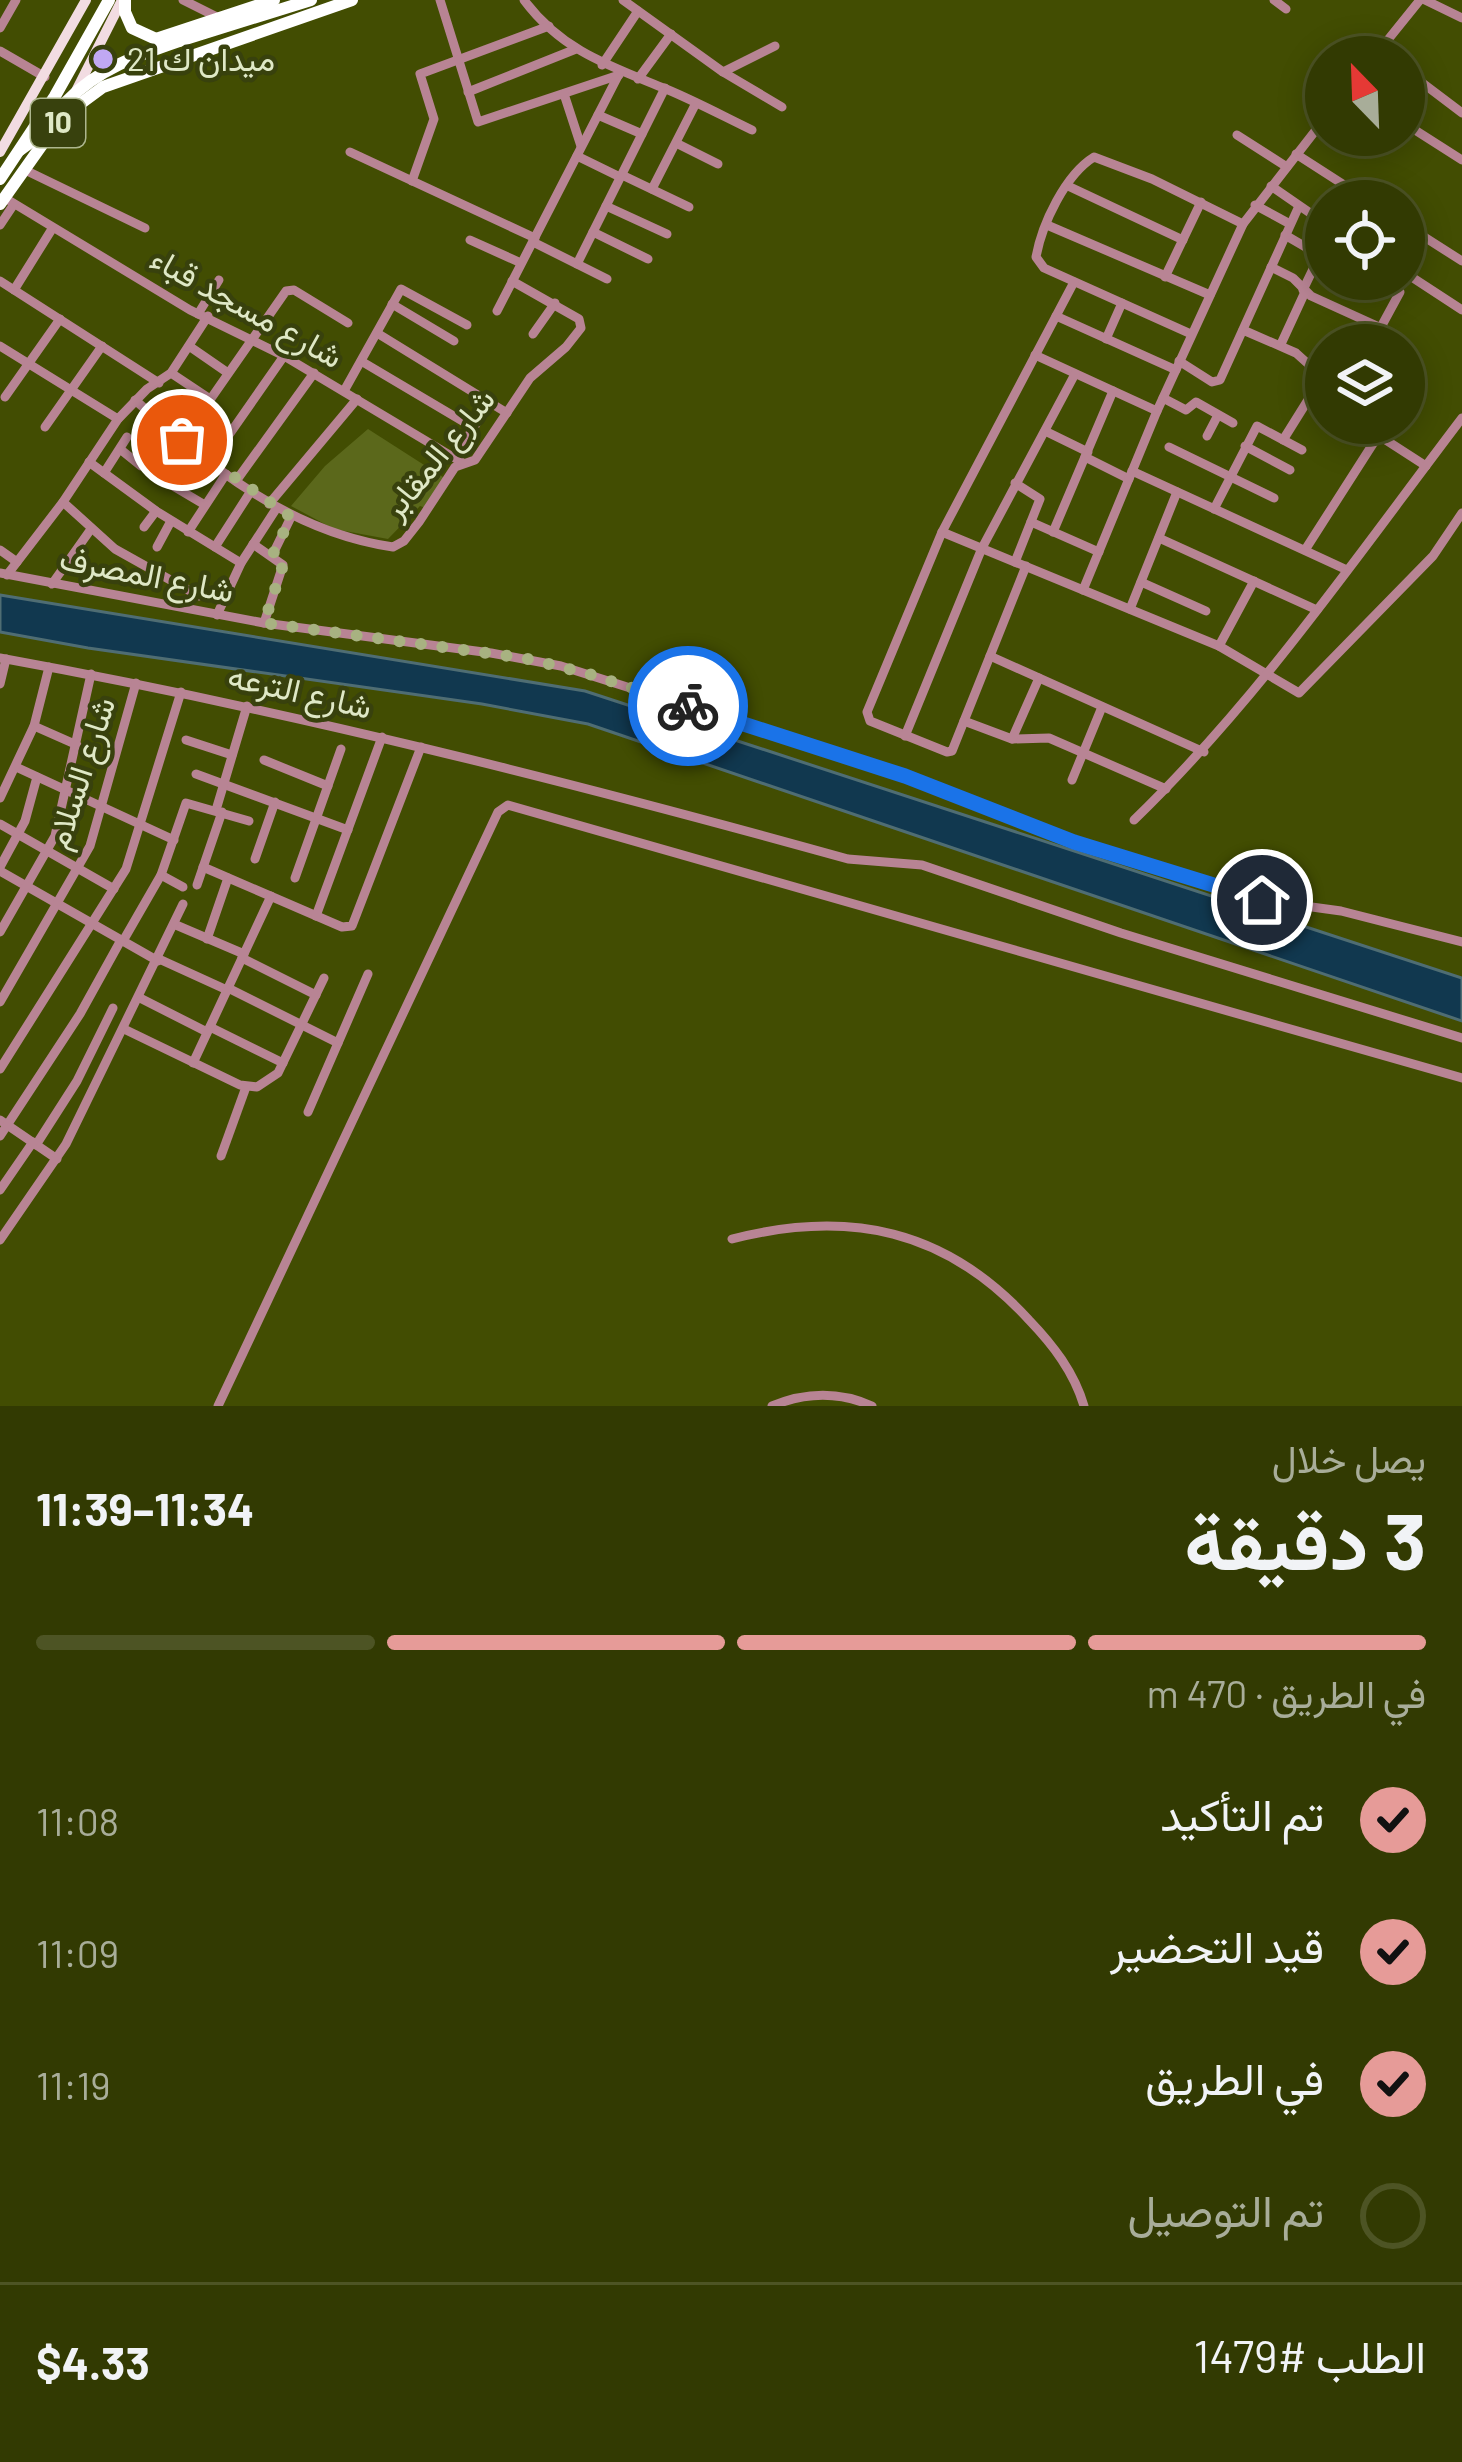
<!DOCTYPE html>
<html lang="ar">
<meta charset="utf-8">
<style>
body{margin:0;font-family:Barlow,Vazirmatn,sans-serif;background:#3a410c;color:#f1f3f6;direction:rtl;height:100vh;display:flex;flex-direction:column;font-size:45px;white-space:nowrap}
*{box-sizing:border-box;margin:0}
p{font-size:39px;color:#a8ad99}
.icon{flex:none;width:66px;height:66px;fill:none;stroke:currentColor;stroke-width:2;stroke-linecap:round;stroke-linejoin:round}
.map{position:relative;height:1406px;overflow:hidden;direction:ltr}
.details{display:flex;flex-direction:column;background:#323a02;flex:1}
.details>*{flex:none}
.needle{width:78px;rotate:337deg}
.tools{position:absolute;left:1305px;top:36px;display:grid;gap:24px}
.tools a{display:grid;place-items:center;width:120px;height:120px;border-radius:50%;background:#323a02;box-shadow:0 6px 30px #0003,0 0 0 3px #4d5424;font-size:60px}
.pin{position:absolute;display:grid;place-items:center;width:102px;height:102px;color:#fff;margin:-51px;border:6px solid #fff;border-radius:50%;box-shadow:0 3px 12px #0007}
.courier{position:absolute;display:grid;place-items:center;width:120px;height:120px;margin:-60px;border:9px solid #1a73e8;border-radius:50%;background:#fff;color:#222;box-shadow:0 3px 15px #0007}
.headline em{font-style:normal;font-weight:700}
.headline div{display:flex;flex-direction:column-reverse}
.headline{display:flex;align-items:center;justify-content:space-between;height:204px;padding:0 36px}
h1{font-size:78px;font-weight:700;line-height:90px}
.bar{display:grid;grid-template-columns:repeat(4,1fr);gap:18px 12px;align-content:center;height:144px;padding:0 36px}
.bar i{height:15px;border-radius:9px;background:#4d5424}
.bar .active{background:#e69b98}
.bar p{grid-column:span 4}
.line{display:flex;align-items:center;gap:30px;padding:0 36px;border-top:3px solid #4d5424}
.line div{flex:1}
ol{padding:0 36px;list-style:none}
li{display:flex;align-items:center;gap:36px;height:132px}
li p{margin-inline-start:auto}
li .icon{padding:12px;border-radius:50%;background:#e69b98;color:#111;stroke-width:4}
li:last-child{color:#a8ad99}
li i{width:66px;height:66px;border:6px solid #4d5424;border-radius:50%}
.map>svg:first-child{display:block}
.green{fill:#5b681b}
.water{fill:#11384f;stroke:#4f6d73;stroke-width:3}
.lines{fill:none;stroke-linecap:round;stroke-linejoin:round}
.minor{stroke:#b88494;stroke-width:9}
.major{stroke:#f2dce2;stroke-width:10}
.highway{stroke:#fff;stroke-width:12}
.highway-bridge{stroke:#fff;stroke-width:12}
.done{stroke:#a8b281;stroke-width:12;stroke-dasharray:0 21.6}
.route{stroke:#1a73e8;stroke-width:15}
.poi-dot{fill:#c0a8f3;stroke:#38410d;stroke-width:4.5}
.labels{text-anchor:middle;stroke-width:9;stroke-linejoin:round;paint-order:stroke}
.shield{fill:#38410d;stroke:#adb68e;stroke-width:3}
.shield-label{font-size:30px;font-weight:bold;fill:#dfe8c6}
.poi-label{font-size:33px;fill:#dfe8c6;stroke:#38410d;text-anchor:start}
.street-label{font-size:33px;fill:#dfe8c6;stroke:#38410d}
</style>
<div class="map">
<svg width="1462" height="1406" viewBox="0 0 1462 1406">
<rect width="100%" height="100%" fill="#424d02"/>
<polygon class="green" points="368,429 446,479 426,508 420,506 388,539 334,529 291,506 325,466"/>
<polygon class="water" points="0,595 585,691 1462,978 1462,1021 588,724 482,704 88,648 0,632"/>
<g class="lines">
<g class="minor">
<polyline points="183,0 219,18"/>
<polyline points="440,0 478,122 619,75"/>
<path d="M524 0C562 51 610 66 666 89 695 101 723 116 752 130"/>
<polyline points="623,0 723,72 782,107"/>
<polyline points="1274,0 1286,9"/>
<polyline points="1425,0 1462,18"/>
<polyline points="0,28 16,0"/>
<polyline points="0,51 45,77"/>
<polyline points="1374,57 1420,0"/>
<polyline points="602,65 638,11"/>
<polyline points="1404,69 1462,113"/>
<polyline points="723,72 775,46"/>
<polyline points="638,79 671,34"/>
<polyline points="468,92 576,49"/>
<polyline points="564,94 581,146"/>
<polyline points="598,115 642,134"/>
<polyline points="1404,123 1462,160"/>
<polyline points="1237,135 1287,167"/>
<polyline points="678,144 718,164"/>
<polyline points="350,152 535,238"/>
<polyline points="1296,154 1369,201"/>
<polyline points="577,156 620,177"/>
<polyline points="25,170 145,228"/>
<polyline points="622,175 689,207"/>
<polyline points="412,181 434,119 420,74 549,26"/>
<polyline points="1068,186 1183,240"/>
<polyline points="1271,186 1326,224"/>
<polyline points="652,189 696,103"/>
<polyline points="5,198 190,310 284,356 463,463"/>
<polyline points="1255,205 1290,224"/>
<polyline points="606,206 667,234"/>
<polyline points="1404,224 1462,261"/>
<polyline points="0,225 14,204"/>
<polyline points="1047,225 1210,295"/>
<polyline points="593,232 648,259"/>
<polyline points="1285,235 1326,259"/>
<polyline points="470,240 521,263"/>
<polyline points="533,242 607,279"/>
<polyline points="577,264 665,88"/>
<polyline points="1271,267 1293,278 1311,296 1388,331"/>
<polyline points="1404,272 1462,310"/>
<polyline points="1165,277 1201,202"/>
<polyline points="0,281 159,383"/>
<polyline points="14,290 52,229"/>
<polyline points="1303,290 1326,242"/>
<polyline points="1356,291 1361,279"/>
<polyline points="392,304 454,341"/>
<polyline points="497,311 618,76"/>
<polyline points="198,314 219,280"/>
<polyline points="1056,316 1176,370"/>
<polyline points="1381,327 1400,292"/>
<polyline points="1243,330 1296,353 1326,380"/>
<polyline points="377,333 507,413"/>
<polyline points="533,334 555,303"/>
<path d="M1191 334 1044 268 1036 257C1042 224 1065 175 1094 157L1152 179 1243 224"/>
<polyline points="1106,339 1122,303"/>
<polyline points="1281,344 1305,292"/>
<polyline points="1375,345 1385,329"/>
<polyline points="0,346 118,419"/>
<polyline points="189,346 228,373"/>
<polyline points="1035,355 1157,411"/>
<polyline points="361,361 474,428"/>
<polyline points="1179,361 1212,382 1220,380 1299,206"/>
<polyline points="171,373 210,399"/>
<polyline points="344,391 401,289 467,325"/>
<polyline points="5,397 60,319"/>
<polyline points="1163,398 1186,410 1196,402 1233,423"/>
<path d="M135 400C211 467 289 532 393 547L404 541 419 522 455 467 475 460 530 378 566 347 581 328 579 319 512 281"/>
<polyline points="1404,412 1406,414"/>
<polyline points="45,427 102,346"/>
<polyline points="1045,431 1088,452"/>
<polyline points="175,434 151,473 205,505"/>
<polyline points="1378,435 1426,466"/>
<polyline points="1207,436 1218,415"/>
<polyline points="182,440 286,291 294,290 348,323"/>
<polyline points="1283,440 1323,376"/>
<polyline points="1245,446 1290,470"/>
<polyline points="1169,447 1274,498"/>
<polyline points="120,449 141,466"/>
<polyline points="455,457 490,402"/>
<polyline points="1085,457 1129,479"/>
<polyline points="89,462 156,511 241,563"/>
<polyline points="210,462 284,356"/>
<polyline points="1132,471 1347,570"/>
<polyline points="104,473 127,437"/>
<polyline points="236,481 314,373"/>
<polyline points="63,502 115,549 199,596"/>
<polyline points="269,504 357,399"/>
<polyline points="1214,509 1257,426 1302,450"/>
<polyline points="1031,522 1099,552"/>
<polyline points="144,527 156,511"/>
<polyline points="188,532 226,474"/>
<polyline points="942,532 1219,646 1299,693 1433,556 1462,513"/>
<polyline points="1053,532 1113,391"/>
<polyline points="1159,538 1317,610"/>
<polyline points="253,544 283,565 264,623"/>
<polyline points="157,547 171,521"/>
<polyline points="215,547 251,491"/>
<polyline points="0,550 17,562"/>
<polyline points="1305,550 1376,439 1373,423"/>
<polyline points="272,556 291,517"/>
<polyline points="1015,562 1040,499 1015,483"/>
<polyline points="1026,566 952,751 947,752 870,721 867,712 942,532 1074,282"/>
<polyline points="0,573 264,623 491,653 561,666 876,766 1074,842 1261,900 1341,911 1462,942"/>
<polyline points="7,575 63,502 118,419 147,389 171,373 208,316"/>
<polyline points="1141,582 1206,611"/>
<polyline points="52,584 91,529"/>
<polyline points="1083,590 1157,411 1243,224 1326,117"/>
<polyline points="1130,609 1177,492"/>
<polyline points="217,615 241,563 276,509"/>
<polyline points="1219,646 1254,581"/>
<polyline points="990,656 1204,752"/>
<path d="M0 658C286 710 568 781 848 859L922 865 1121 933 1462 1038"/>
<polyline points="0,684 6,659"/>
<polyline points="964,721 1012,739 1049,738 1166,789"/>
<polyline points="34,726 77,745"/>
<polyline points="905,736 982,548 1075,374"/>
<polyline points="1012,739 1039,678"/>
<polyline points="186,740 232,755"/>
<polyline points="264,760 328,786"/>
<polyline points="16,767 174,840"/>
<polyline points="196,774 348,830"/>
<polyline points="1072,780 1102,707"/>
<polyline points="0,798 34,726 49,667"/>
<polyline points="216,810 247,706"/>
<path d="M1134 820C1259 699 1357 556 1462 418"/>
<polyline points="0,824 114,889"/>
<polyline points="255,859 275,802"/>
<polyline points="0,867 25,821 37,777"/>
<polyline points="203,867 342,927 352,926 421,747"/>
<polyline points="0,871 158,961"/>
<polyline points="161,875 183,887"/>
<polyline points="295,878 341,749"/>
<polyline points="197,885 222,812"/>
<polyline points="316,916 382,737"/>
<polyline points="176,925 244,954"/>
<polyline points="0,932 55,836 91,674"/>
<polyline points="207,939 228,878"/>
<polyline points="123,941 161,875 186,803 249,821"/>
<polyline points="242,958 316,995"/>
<polyline points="159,959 227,990"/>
<polyline points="228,988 338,1043"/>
<polyline points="140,998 207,1032"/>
<polyline points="0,1002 90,846 136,683"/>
<polyline points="210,1027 283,1063"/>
<polyline points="124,1029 240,1085 257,1087 278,1073 324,978"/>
<polyline points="193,1063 271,896"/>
<polyline points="0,1069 126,869 181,692"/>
<polyline points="308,1112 368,974"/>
<polyline points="0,1120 57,1159"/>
<polyline points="0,1136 80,1014 121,940"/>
<polyline points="36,1145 77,1081 113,1008"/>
<polyline points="221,1156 246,1087"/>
<polyline points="0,1190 33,1142"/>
<path d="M732 1239C849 1209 946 1229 1029 1320 1053 1345 1074 1372 1084 1406"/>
<polyline points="0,1240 66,1144 183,904"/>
<polyline points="218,1406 498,812 508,805 1462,1078"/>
<path d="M772 1406C806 1392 838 1391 872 1406"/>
</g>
<g class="major">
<polyline points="75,93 122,0"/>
<polyline points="0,152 86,0"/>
</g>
<g class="highway">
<polyline points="125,0 125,12 132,28 156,39 274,0"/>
<polyline points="179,41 311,0"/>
<polyline points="0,179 55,96 109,0"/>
<polyline points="0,204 61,118 103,87 352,0"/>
</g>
<path class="highway-bridge" d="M20 150C40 137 51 118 67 101 98 69 138 55 179 41"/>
</g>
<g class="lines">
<polyline class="done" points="182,440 291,517 272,556 283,565 264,623 524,658 589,674 688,706"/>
<polyline class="route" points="688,706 905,776 1074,842 1262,900"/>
</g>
<circle class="poi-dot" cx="103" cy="59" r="12"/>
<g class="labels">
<rect class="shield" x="31" y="99" width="54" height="48" rx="9"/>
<g class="shield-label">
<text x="58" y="133">10</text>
</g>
<g class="poi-label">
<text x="127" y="71">ميدان ك 21</text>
</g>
<g class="street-label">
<text transform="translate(247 307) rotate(29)" y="12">شارع مسجد قباء</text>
<text transform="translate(438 453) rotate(-51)" y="12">شارع المقابر</text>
<text transform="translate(147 574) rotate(11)" y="12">شارع المصرف</text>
<text transform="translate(300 691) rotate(13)" y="12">شارع الترعه</text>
<text transform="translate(80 773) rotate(-72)" y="12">شارع السلام</text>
</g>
</g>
</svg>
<div class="tools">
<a><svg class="needle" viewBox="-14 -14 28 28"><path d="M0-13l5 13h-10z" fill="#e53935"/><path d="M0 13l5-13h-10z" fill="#a8ad99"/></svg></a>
<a><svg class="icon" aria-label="locate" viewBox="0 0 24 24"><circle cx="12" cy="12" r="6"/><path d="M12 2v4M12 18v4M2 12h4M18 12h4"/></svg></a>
<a><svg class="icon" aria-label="layers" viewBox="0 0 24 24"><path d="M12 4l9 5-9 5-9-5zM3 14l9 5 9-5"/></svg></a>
</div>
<div class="pin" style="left:182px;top:440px;background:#ea580c"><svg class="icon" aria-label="bag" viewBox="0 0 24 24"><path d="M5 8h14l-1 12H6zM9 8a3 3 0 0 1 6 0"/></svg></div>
<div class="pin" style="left:1262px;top:900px;background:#1f2937"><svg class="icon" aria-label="home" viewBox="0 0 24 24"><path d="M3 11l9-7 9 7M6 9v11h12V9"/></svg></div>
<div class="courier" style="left:688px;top:706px"><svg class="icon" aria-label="bike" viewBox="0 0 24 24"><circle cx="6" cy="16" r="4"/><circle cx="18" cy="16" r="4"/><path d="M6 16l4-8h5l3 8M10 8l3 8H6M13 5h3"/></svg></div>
</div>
<section class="details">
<div class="headline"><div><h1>3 دقيقة</h1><p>يصل خلال</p></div><em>11:34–11:39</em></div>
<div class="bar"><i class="active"></i><i class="active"></i><i class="active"></i><i></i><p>في الطريق · 470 m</p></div>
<ol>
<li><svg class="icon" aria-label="check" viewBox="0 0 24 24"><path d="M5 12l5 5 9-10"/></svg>تم التأكيد<p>11:08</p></li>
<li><svg class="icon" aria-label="check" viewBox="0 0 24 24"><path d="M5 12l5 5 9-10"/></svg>قيد التحضير<p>11:09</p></li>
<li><svg class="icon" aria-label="check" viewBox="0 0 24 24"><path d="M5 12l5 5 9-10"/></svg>في الطريق<p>11:19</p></li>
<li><i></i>تم التوصيل</li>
</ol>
<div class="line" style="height:156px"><div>الطلب #1479</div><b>$4.33</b></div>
</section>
